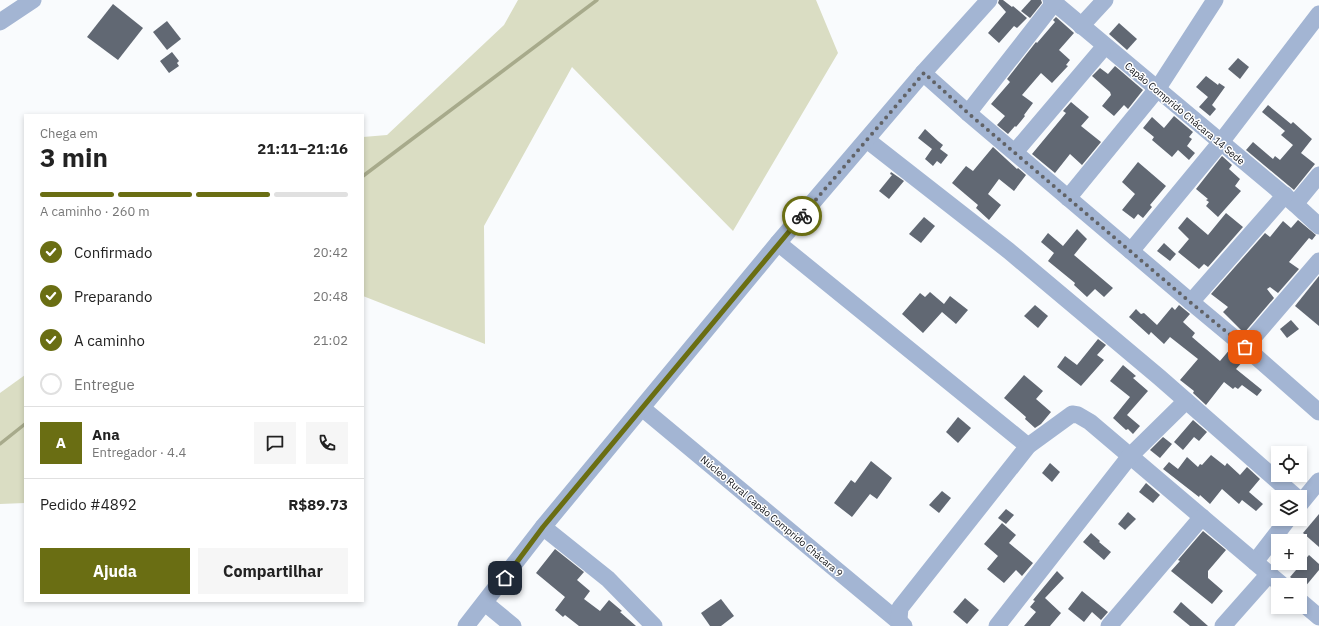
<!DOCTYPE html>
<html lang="pt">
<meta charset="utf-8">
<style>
body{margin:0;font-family:"IBM Plex Sans",sans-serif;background:#f6f6f6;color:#222;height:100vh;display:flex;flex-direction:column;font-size:15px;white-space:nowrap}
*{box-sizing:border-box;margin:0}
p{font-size:13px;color:#767676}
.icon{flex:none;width:22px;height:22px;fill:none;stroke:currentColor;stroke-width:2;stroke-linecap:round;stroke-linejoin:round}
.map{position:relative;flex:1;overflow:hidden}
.side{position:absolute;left:24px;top:114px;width:340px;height:488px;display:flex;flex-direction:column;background:#fff;border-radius:0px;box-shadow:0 2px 6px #0003}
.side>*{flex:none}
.controls{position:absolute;left:1271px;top:446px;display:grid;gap:8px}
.controls a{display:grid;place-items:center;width:36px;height:36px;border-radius:0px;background:#fff;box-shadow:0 2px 6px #0003;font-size:20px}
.pin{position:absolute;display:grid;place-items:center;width:34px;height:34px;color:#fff;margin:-17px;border-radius:8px;box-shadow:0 2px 6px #0006}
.courier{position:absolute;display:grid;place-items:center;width:40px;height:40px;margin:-20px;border:3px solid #6a6e13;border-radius:50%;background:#fff;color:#222;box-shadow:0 1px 5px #0007}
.summary em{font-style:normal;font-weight:700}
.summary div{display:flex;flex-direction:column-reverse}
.summary{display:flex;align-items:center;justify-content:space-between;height:68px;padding:0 16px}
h1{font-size:26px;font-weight:700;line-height:30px}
.bar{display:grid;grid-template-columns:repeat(4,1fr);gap:6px 4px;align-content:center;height:48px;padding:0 16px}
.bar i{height:5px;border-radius:3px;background:#e0e0e0}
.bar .current{background:#6a6e13}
.bar p{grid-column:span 4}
.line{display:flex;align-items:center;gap:10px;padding:0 16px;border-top:1px solid #e0e0e0}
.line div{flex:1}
.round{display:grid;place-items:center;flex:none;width:42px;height:42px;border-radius:0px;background:#f6f6f6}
ol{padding:0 16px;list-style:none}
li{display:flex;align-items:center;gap:12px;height:44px}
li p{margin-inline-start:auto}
li .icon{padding:4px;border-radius:50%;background:#6a6e13;color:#fff;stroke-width:4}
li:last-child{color:#767676}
li i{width:22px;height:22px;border:2px solid #e0e0e0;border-radius:50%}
.action{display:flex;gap:8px;margin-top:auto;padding:8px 16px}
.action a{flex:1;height:46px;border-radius:0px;background:#6a6e13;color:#fff;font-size:16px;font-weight:700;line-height:46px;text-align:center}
.action a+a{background:#f6f6f6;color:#222}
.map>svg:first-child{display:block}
.green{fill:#daddc3}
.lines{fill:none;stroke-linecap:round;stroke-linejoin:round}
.stream{stroke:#a7aa8b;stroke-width:3.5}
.building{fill:#616873}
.minor{stroke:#a3b5d3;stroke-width:17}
.done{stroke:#616367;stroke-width:4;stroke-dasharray:0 7.2}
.route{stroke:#6a6e13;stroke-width:5}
.labels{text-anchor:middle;stroke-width:3;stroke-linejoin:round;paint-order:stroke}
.street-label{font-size:10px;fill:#0f1116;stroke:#fff}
</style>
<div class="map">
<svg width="1319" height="626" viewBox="0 0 1319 626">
<rect width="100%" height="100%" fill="#f9fbfd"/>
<g class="green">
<polygon points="518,0 816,0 838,53 733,231 572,67 484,226 485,344 363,296 363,137 387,135 504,25"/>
<polygon points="25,375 25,503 0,504 0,393"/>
</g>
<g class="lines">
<g class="stream">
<polyline points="363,176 597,0"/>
<polyline points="0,444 25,424"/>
</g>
</g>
<g class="building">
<polygon points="999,0 1003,0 1012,7 1013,6 1027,18 1017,28 1014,26 999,43 988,33 1006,12 998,3"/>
<polygon points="1031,0 1041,0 1042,3 1030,18 1021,11"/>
<polygon points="113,4 143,28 118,60 87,37"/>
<polygon points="1056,17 1074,33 1059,50 1070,60 1066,65 1068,66 1052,83 1041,73 1022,95 1033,103 1024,115 1025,116 1021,121 1016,127 1015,126 1008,134 997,125 1005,116 991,104 1010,82 1007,79 1036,42 1037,43 1055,22 1053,20"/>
<polygon points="167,21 181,39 167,50 153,32"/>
<polygon points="1119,23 1137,39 1127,50 1109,34"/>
<polygon points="172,52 179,61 177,63 179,66 169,73 160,61"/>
<polygon points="1238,58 1249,67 1240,79 1228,69"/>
<polygon points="1115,66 1143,90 1128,109 1124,105 1114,116 1102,106 1111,95 1110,92 1092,76 1100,68 1108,74"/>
<polygon points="1206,76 1218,85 1219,83 1225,87 1212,105 1216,109 1210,116 1199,107 1208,97 1196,87"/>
<polygon points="1071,102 1089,117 1081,126 1101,142 1082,165 1070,154 1055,173 1032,154 1066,113 1063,111"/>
<polygon points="1268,105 1291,124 1293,122 1312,139 1301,153 1315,164 1294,190 1246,150 1253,142 1273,159 1275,156 1280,160 1293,145 1281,135 1285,131 1262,112"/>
<polygon points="1174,116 1193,132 1189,137 1192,139 1187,146 1195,153 1189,160 1178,150 1172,157 1152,140 1154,137 1143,128 1152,117 1164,128"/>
<polygon points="925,129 938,141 943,145 940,149 948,155 941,164 937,161 933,166 925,159 932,149 918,138"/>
<polygon points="993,147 1017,169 1018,168 1026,175 1014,191 999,179 988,194 1001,205 989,220 976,208 978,205 952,183 966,166 973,171"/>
<polygon points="1222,156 1232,165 1229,169 1240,179 1235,186 1241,191 1218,217 1206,206 1209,202 1206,200 1208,199 1196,189"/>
<polygon points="1138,162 1166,186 1150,205 1152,207 1143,218 1138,214 1134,219 1122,210 1135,194 1122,182"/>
<polygon points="891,172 904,181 889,199 879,191 892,175 890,174"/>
<polygon points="1226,213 1243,227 1208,267 1204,264 1199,269 1178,252 1189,239 1178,228 1187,217 1208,235"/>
<polygon points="924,217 935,226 921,243 909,234"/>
<polygon points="1298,220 1316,235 1312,240 1309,238 1289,262 1299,269 1278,293 1270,287 1267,289 1274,298 1244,333 1223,312 1228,307 1211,294 1265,233 1270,237 1283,221 1291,228"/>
<polygon points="1077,229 1087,239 1074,255 1113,288 1104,297 1095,289 1087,297 1074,285 1075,283 1048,261 1054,253 1041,242 1048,233 1063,246"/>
<polygon points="1164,243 1176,254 1170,261 1157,251"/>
<polygon points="1319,276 1319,326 1295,306"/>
<polygon points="930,292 944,304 950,296 968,310 956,324 942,312 923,333 902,314 920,293 925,297"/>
<polygon points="1035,305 1048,316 1038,328 1024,316"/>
<polygon points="1179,305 1190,314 1183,322 1195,333 1192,337 1220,361 1231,348 1244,360 1236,369 1262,390 1257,396 1242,385 1238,389 1235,387 1233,389 1224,382 1206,405 1193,393 1194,391 1180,380 1198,359 1170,337 1164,344 1151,332 1149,335 1129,317 1136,309 1141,314 1144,313 1157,325 1172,307 1175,310"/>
<polygon points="1291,320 1299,329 1287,338 1280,329"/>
<polygon points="1098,339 1106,345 1097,355 1104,360 1081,386 1057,367 1065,356 1077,365"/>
<polygon points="1123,365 1136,376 1133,378 1148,391 1127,415 1140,426 1133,434 1128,429 1126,430 1113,418 1130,397 1110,381"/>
<polygon points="1024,375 1043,391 1036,399 1051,412 1041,424 1035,428 1025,419 1026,417 1004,398"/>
<polygon points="958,417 971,428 958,443 946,432"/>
<polygon points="1193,420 1207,432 1199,441 1194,437 1183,450 1174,442"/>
<polygon points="1163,437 1172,444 1160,458 1150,450"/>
<polygon points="1211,455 1225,466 1227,463 1240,475 1247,467 1260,479 1249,492 1263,504 1256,511 1242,500 1239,504 1222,489 1210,504 1200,495 1199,497 1163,469 1169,462 1178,469 1187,457 1198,467 1200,464 1202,465"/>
<polygon points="871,461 892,478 877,499 870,494 852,517 834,503 851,480 855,483"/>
<polygon points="1050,463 1060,472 1052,482 1042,473"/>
<polygon points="1146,483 1160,495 1153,503 1139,492"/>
<polygon points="942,491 951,498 939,513 929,505"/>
<polygon points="1006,509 1014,515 1006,524 998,518"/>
<polygon points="1128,512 1136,519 1125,530 1118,524"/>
<polygon points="1319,514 1319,547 1303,533"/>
<polygon points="1002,523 1016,535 1009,543 1033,563 1022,576 1016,570 1004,583 987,569 998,556 984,544"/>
<polygon points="1203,531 1226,550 1208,571 1208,578 1223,591 1212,604 1171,571 1180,561 1178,560"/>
<polygon points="1091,533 1100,541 1099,542 1111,552 1104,560 1083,542"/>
<polygon points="555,549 584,572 577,580 590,591 584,599 600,611 609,600 622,611 620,612 636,626 579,626 565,615 563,617 555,610 565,597 536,573"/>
<polygon points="1309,555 1319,564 1319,570 1304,588 1290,577"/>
<polygon points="1057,571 1064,578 1045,598 1061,613 1050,626 1024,626 1036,612 1030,607 1035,601 1033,600"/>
<polygon points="1082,591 1108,612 1101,620 1092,612 1084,622 1068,609"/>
<polygon points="965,598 979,610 967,624 953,612"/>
<polygon points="721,599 734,616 721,626 710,626 701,613"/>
<polygon points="1181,602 1208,626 1190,626 1173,612"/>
</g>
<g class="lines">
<g class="minor">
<polyline points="1051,0 1295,204 1319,226"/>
<polyline points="0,22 33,0"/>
<polyline points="1081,26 1105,0"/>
<polyline points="923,73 968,113 1191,302 1245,347 1319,412"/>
<polyline points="968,113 1054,3"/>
<polyline points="867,140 1009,251 1159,377 1296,497"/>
<polyline points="1015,152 1105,46"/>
<polyline points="1068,198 1158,88 1215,0"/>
<polyline points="1295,204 1319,175"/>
<polyline points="778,243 1028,446"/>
<polyline points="1131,251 1221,142 1319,14"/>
<polyline points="1191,302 1285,195"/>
<polyline points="1245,347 1319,261"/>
<polyline points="642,408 904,626"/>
<polyline points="1300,504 1319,481"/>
<polyline points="543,527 608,579 654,626"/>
<polyline points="1255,562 1288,519"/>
<polyline points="1300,601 1319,617"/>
<polyline points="485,603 513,626"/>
<polyline points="901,623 899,619 900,608 1028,446 1072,414 1078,415 1090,422 1282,585"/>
<polyline points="466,626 543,527 778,243 923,73 989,0"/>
<polyline points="997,626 1130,456 1186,401"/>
<polyline points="1109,626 1202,517"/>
<polyline points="1223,626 1269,574"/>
</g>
</g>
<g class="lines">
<polyline class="done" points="802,216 924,73 968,113 1190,302 1245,347"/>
<polyline class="route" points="505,578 543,527 802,216"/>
</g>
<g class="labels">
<g class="street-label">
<text transform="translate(1185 113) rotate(40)" y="4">Capão Comprido Chácara 14 Sede</text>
<text transform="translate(772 516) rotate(40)" y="4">Núcleo Rural Capão Comprido Chácara 9</text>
</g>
</g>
</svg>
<div class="controls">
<a><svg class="icon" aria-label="locate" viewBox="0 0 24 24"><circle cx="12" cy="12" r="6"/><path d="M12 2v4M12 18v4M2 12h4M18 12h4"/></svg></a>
<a><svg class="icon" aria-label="layers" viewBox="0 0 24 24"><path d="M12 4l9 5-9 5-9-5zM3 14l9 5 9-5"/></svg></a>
<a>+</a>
<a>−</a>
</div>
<div class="pin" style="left:1245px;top:347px;background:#ea580c"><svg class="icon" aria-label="bag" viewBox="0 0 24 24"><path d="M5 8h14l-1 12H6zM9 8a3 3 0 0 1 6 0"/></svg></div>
<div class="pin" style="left:505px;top:578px;background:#1f2937"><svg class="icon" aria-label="home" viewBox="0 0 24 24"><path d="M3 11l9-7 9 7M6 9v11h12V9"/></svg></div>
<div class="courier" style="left:802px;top:216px"><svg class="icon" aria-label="bike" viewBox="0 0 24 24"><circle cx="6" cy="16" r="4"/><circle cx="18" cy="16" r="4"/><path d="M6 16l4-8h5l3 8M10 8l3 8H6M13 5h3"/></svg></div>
<section class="side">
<div class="summary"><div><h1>3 min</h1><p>Chega em</p></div><em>21:11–21:16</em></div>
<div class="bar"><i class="current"></i><i class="current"></i><i class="current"></i><i></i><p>A caminho · 260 m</p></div>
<ol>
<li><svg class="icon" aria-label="check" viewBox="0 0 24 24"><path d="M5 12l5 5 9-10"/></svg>Confirmado<p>20:42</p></li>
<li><svg class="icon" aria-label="check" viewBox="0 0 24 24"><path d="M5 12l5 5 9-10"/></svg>Preparando<p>20:48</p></li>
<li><svg class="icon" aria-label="check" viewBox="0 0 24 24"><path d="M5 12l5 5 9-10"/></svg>A caminho<p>21:02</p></li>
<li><i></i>Entregue</li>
</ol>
<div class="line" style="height:72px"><b class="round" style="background:#6a6e13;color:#fff">A</b><div><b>Ana</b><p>Entregador · 4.4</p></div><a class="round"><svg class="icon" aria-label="chat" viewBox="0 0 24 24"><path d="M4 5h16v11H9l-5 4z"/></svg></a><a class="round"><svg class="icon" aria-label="phone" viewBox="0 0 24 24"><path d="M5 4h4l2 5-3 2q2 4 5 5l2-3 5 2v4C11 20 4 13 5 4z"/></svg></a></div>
<div class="line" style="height:52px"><div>Pedido #4892</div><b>R$89.73</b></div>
<div class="action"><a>Ajuda</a><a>Compartilhar</a></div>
</section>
</div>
